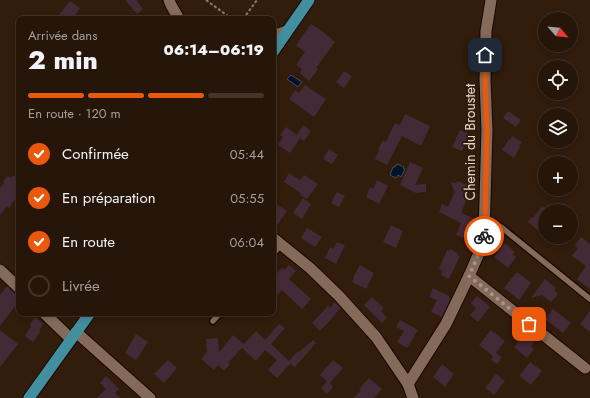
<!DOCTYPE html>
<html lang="fr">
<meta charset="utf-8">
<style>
body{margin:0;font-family:Jost,sans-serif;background:#322217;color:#f1f3f6;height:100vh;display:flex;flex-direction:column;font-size:15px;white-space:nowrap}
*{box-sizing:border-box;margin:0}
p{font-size:13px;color:#a49f9c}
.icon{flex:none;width:22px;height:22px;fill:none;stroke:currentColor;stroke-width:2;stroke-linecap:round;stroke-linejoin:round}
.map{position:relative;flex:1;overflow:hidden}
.drawer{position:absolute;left:16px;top:16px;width:260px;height:300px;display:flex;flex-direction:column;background:#261509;border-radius:8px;box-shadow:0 2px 6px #0003,0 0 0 1px #42342a}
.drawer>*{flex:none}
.needle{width:26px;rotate:117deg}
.buttons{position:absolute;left:538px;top:12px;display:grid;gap:8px}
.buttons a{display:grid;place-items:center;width:40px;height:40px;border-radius:50%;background:#261509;box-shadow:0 2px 6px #0003,0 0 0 1px #42342a;font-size:20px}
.pin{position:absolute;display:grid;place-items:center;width:34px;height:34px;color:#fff;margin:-17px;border-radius:8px;box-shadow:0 2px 6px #0006}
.courier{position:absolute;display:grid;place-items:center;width:40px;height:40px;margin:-20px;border:3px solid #ea580c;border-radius:50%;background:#fff;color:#222;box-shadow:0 1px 5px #0007}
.summary em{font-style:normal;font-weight:800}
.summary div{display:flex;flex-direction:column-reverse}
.summary{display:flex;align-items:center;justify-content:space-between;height:68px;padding:0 12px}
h1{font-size:26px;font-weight:800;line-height:30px}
.bar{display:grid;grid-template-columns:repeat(4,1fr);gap:6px 4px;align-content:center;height:48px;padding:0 12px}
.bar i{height:5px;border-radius:3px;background:#42342a}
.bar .selected{background:#ea580c}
.bar p{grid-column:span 4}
ol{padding:0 12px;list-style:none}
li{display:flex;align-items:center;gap:12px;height:44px}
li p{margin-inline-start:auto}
li .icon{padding:4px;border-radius:50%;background:#ea580c;color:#fff;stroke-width:4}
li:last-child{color:#a49f9c}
li i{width:22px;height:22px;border:2px solid #42342a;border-radius:50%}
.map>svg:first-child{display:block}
.water{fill:#00132d;stroke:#444d5c}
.building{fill:#442a36}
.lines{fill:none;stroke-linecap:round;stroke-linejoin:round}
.service-casing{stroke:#180600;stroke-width:8}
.minor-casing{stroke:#180600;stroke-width:13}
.primary-casing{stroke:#180600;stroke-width:13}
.path{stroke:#8d7b6e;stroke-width:2;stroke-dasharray:3 2;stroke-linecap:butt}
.service{stroke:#856a59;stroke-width:5.5}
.minor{stroke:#856a59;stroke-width:11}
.primary{stroke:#428fa0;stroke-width:11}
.done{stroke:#a69488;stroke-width:4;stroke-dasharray:0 7.2}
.route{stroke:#ea580c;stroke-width:5}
.labels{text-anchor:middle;stroke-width:4;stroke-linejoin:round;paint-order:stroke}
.street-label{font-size:14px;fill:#e4d5cb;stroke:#321c0c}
</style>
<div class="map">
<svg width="590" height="398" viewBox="0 0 590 398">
<rect width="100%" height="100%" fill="#321c0c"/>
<g class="water">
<polygon points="291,75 302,82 298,87 287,79"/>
<polygon points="397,164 404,167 403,168 405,169 401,177 398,175 396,178 390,175 393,167 395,167"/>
</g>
<g class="building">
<polygon points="125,0 136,0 143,9 137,14"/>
<polygon points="70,1 80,8 72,19 65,19 59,15"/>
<polygon points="311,24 322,31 335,42 316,68 318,69 309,81 300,73 302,69 296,65 305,52 296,45"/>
<polygon points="344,71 352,76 344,88 336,82"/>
<polygon points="305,85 326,99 314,117 289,99 295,90 299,93"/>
<polygon points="508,111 521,120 516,127 503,118"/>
<polygon points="405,114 430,126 421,146 402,136 387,165 375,159 379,150 378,150 383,140 386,142 395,123 400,125"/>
<polygon points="303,125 311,131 304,141 300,138 290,153 278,145 283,137 280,135 286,127 297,135"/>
<polygon points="460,130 470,135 462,151 452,147"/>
<polygon points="512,136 522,142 519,146 520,147 514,158 502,150 509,139 510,140"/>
<polygon points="329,149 338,155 332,164 323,159"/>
<polygon points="410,162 423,168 415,185 426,184 426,192 416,193 400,185"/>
<polygon points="289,173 300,180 304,175 318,184 307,199 300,195 301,193 284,182"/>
<polygon points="13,175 19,180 19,194 9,208 7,206 0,215 0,188 4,183 3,182 7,176 11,178"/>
<polygon points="377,180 388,186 379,204 366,197 370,187 373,189"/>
<polygon points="457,181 472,187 461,213 473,218 472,222 474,223 466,239 456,235 461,223 439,212 442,204 448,207 455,191 454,191 451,182 456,183"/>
<polygon points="337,192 345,196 339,207 331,203"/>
<polygon points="303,198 311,204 302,219 293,213"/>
<polygon points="276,204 287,211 278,224 273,221 273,209"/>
<polygon points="542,206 549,211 545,211 545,224 539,231 528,222 531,218 533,218"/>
<polygon points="391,225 403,231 396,248 383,242"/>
<polygon points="307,228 322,237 315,247 301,238"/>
<polygon points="581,237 590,244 590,289 577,279 586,266 572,256 578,248 575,245"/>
<polygon points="337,242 345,245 336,264 325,258 330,247 333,249"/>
<polygon points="505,243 515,252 512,255 516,257 508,268 494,257"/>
<polygon points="450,249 458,253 457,255 460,256 449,279 441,275 443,271 439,269 447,250 449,251"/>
<polygon points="289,265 296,271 289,279 311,299 302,309 282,290 273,300 273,278 282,268 284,270"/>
<polygon points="360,265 374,273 366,289 352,282 354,278 353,278"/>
<polygon points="517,272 531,283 519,300 504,288"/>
<polygon points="545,279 556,288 554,290 558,294 551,302 542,295 531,298"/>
<polygon points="7,286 14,293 19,295 19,301 0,326 0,295"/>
<polygon points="433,288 449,296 450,300 442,317 431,312 437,300 429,297"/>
<polygon points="477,296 490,307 478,322 470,315 476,308 471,303"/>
<polygon points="372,297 384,308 381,311 387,318 382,323 364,305"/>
<polygon points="335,302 341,308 335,314 336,314 320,331 312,323 328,306 330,308"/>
<polygon points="553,309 571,323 563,333 545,319"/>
<polygon points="590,311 590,332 580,324"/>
<polygon points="35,317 43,323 39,332 40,332 33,342 25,336 31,326 30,325"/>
<polygon points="400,320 418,330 407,348 397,342 404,331 396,327"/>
<polygon points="279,324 285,328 271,344 289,361 298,351 299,352 313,340 316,343 295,367 290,364 277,378 268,370 277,360 265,350 256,361 242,348 228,363 230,364 224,371 218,365 214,370 201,359 207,352 206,339 218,338 219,352 233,335 244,344 256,331 265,340"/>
<polygon points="0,330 18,344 0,367"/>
<polygon points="491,330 505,341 496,353 502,357 497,364 491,360 493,356 479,345"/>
<polygon points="136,334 148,342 136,360 125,353"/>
<polygon points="524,334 534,342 531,347 534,349 527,358 514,347"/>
<polygon points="168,360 177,368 164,383 154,374"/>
<polygon points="333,360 343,368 330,383 333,387 327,394 321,388 327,381 320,375"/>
<polygon points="530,362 542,371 531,385 519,376"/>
<polygon points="442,364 454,374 445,387 433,377"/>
<polygon points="496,374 505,381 494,395 485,388"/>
<polygon points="106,376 119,389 115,393 120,398 97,398 106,389 100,383"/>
<polygon points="369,378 382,389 374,398 354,398 361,390 359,389"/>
</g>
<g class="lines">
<g class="service-casing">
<g id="service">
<polyline points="485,222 495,223 501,227 590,299"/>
<polyline points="273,254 281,245"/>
<polyline points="213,321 220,313"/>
</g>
</g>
<g class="minor-casing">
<g id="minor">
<polyline points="169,0 171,5 179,19"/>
<polyline points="273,36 287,31"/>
<polyline points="273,238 310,268 339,296 376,337 408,384 413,398"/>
<polyline points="0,270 19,288"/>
<polyline points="469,276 585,368"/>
<polyline points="44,313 71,339"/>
<polyline points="76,332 150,398"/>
<polyline points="408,384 446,324 469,276 479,253 484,235 487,130 485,80 486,31 491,0"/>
</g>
</g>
<g class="primary-casing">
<g id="primary">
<polyline points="273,52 309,0"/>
<polyline points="29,398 90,313"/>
</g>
</g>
<g class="path">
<polyline points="206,0 232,19"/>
<polyline points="246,15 257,0"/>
</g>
<use href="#service" class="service"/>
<use href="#minor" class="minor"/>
<use href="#primary" class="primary"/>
</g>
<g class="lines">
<polyline class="done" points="484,236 479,253 469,276 529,324"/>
<polyline class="route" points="484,236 485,222 487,130 485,80 485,55"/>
</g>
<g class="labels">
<g class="street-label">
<text transform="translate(470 142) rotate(-90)" y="5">Chemin du Broustet</text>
</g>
</g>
</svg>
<div class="buttons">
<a><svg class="needle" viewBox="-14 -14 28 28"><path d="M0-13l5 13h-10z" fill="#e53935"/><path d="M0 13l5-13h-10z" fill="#a49f9c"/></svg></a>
<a><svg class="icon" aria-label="locate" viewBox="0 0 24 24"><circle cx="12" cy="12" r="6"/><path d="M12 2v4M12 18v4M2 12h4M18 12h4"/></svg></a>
<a><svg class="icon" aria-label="layers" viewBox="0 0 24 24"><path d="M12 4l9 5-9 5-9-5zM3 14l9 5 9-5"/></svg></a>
<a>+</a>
<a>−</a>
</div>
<div class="pin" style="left:529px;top:324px;background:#ea580c"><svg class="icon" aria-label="bag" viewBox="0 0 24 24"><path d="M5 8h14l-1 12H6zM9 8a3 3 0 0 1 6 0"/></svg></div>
<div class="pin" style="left:485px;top:55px;background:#1f2937"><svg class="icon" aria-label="home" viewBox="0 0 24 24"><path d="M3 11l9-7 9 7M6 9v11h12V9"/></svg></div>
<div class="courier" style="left:484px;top:236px"><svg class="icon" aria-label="bike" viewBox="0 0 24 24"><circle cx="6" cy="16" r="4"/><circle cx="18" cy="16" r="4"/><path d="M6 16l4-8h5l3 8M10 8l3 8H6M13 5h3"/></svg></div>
<section class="drawer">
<div class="summary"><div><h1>2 min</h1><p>Arrivée dans</p></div><em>06:14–06:19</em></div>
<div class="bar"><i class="selected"></i><i class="selected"></i><i class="selected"></i><i></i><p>En route · 120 m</p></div>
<ol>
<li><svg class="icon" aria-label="check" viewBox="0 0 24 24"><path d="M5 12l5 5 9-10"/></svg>Confirmée<p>05:44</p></li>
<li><svg class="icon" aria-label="check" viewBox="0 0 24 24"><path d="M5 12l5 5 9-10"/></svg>En préparation<p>05:55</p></li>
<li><svg class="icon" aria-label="check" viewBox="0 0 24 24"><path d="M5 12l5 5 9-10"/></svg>En route<p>06:04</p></li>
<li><i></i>Livrée</li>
</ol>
</section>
</div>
